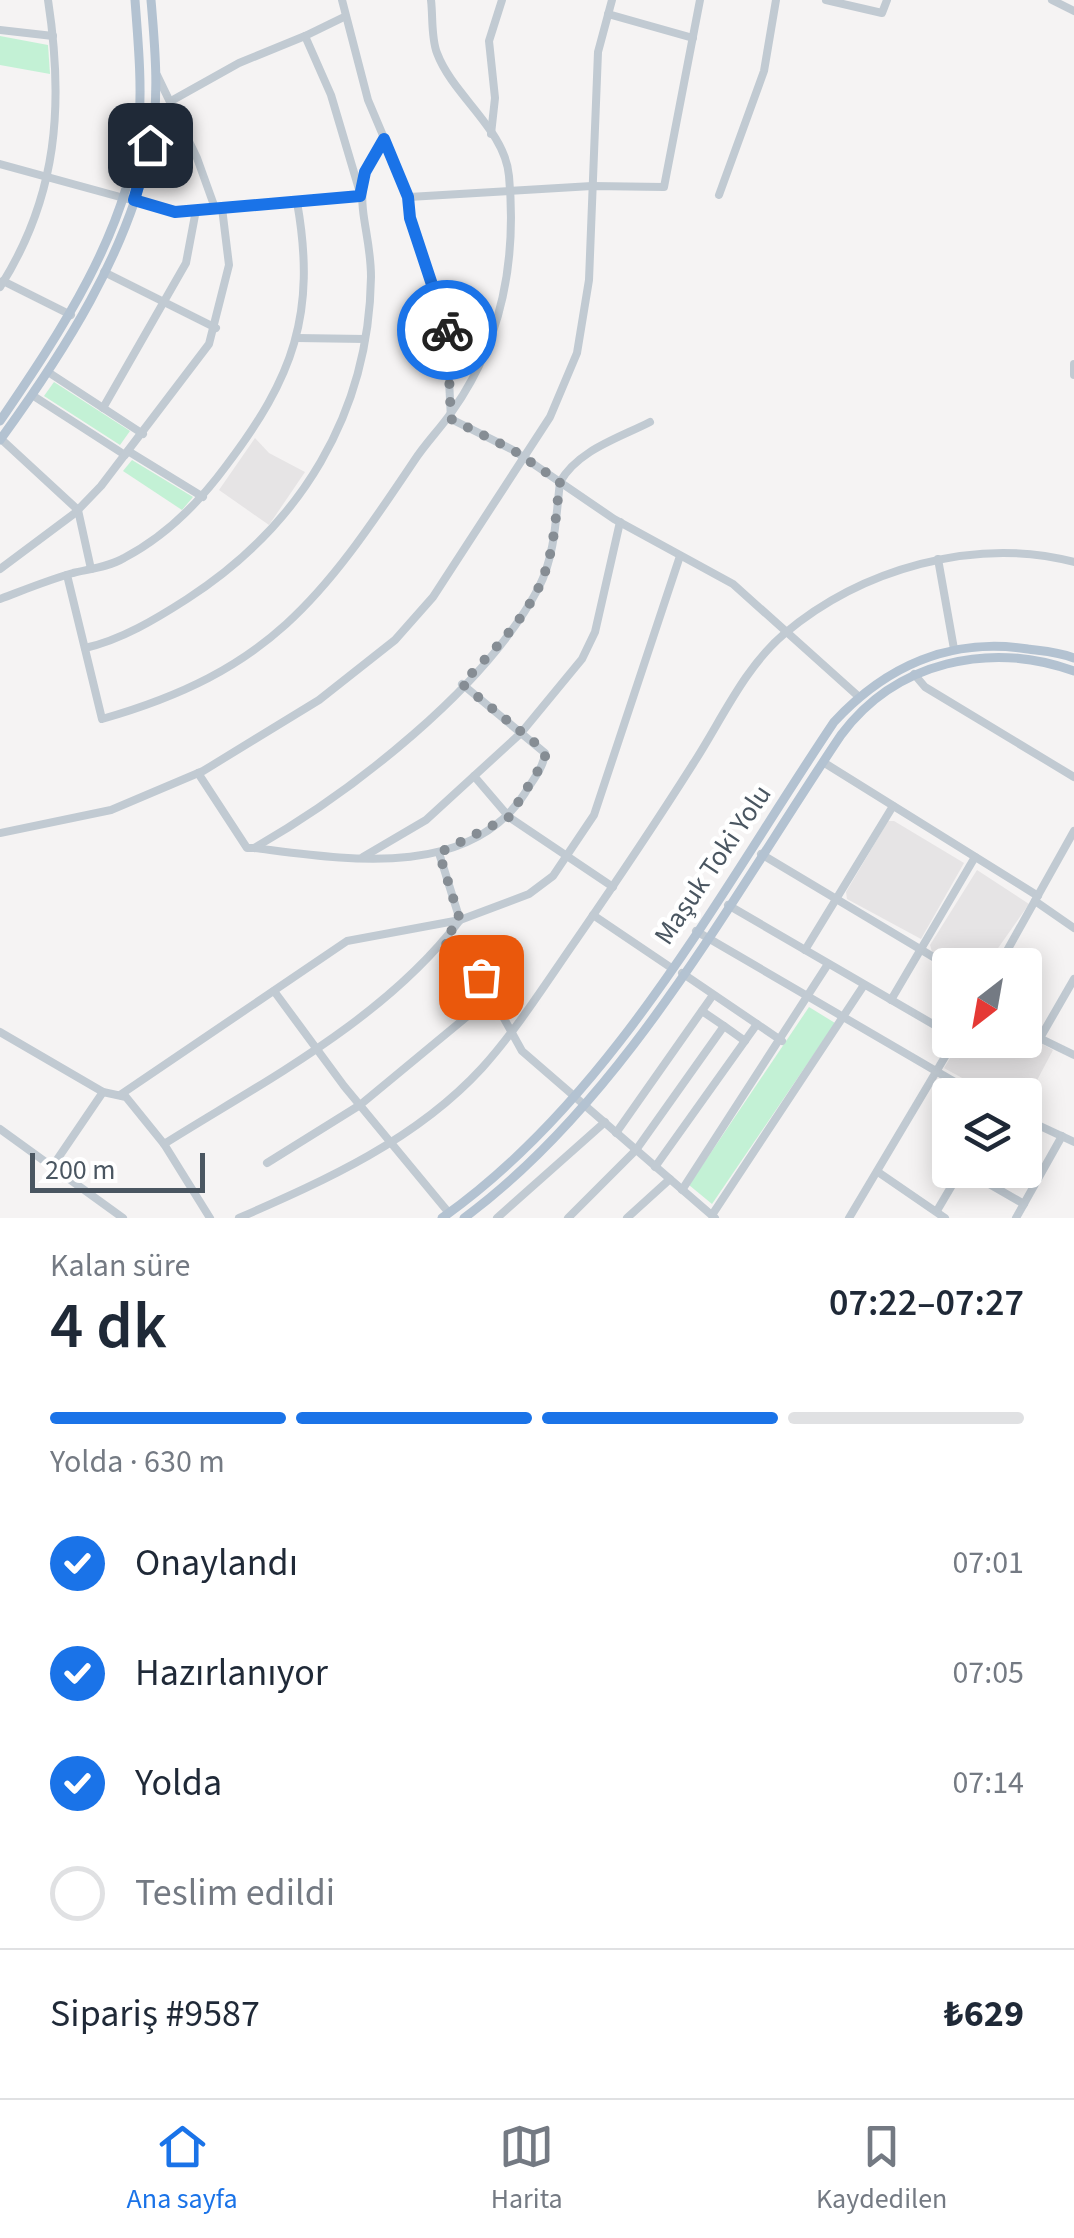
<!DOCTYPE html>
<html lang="tr">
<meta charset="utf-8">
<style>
body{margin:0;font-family:"Source Sans 3",sans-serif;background:#f2f2f3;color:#1f2937;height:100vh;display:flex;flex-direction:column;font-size:38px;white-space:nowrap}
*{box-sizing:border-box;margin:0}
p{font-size:32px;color:#747a83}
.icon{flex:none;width:55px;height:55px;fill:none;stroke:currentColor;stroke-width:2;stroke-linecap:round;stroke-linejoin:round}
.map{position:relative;height:1218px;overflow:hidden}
.sheet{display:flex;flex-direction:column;background:#fff;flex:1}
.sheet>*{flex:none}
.needle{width:65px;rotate:211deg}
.buttons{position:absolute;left:932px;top:948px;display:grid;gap:20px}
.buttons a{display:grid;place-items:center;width:110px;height:110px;border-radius:10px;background:#fff;box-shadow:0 5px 25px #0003;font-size:50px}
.scale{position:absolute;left:30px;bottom:25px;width:175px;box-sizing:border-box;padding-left:10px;border:5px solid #4a5661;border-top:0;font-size:28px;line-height:35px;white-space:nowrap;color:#4a5661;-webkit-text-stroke:8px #fff;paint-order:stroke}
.pin{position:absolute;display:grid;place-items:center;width:85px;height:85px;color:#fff;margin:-42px;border-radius:20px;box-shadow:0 5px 15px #0006}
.courier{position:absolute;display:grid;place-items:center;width:100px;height:100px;margin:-50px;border:8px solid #1a73e8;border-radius:50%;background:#fff;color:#222;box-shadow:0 2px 12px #0007}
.overview em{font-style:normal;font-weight:600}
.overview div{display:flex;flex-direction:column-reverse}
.overview{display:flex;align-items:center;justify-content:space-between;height:170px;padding:0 50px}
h1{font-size:65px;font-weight:600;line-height:75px}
.bar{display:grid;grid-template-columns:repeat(4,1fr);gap:15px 10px;align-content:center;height:120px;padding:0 50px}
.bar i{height:12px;border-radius:8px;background:#e0e1e3}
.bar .active{background:#1a73e8}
.bar p{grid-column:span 4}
.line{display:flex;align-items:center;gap:25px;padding:0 50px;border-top:2px solid #e0e1e3}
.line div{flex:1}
ol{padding:0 50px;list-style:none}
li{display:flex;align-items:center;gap:30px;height:110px}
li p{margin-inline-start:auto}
li .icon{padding:10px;border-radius:50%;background:#1a73e8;color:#fff;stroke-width:4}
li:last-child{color:#747a83}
li i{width:55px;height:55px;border:5px solid #e0e1e3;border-radius:50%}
.tabs{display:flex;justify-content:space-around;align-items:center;height:140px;border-top:2px solid #e0e1e3;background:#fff;font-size:28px;color:#747a83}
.tabs a{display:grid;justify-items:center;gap:5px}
.tabs .active{color:#1a73e8}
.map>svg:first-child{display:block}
.education{fill:#e6e4e5}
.green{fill:#c3f1d5}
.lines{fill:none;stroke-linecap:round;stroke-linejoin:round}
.minor{stroke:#c1cad2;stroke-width:8}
.major{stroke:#b3c2d1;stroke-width:9}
.done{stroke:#868d94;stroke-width:10;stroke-dasharray:0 18}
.route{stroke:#1a73e8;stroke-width:12}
.labels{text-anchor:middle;stroke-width:9;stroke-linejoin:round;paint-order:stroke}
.street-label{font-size:28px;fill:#4a5661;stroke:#fff}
</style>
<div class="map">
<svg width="1074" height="1218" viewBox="0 0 1074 1218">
<rect width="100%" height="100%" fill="#f5f3f3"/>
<g class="education">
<polygon points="255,438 269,453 305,472 269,525 219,490"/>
<polygon points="888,821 894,821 964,863 921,939 847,899 846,892"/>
<polygon points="977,870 1029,904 996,951 993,965 955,965 932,952 930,945"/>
<polygon points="1025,1034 1053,1050 1025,1103 1025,1095 993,1095 944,1068 961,1040 1025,1040"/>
</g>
<g class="green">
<polygon points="0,36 48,45 50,74 0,65"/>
<polygon points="54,382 130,431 120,445 44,396"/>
<polygon points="132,460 193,497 182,510 123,471"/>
<polygon points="809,1007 835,1023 712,1204 689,1185"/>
</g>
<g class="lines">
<g class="minor">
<polyline points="342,0 368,100 409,197 410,218 446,321 451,419 513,450 614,519 733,584 858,696"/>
<polyline points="826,0 882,13 887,0"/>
<polyline points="1052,0 1074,11"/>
<polyline points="608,14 693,38"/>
<polyline points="0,30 53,36"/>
<polyline points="157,75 197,158 215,208"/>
<polyline points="171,101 239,63 305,36"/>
<polyline points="491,134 495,98 489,41 502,0"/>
<polyline points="0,164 175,212 361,196 331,95 305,36 344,17"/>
<polyline points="719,195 764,71 776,0"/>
<polyline points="409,197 592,186 664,187 700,0"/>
<polyline points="104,272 216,328"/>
<polyline points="3,281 71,315"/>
<path d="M0 287C58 196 64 104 48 0"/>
<polyline points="297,338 365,339"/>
<polyline points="1074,364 1074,375"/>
<polyline points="48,372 143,434"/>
<polyline points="32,395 125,455"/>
<polyline points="103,408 186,263 196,210"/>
<polyline points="1,439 78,510 91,569"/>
<polyline points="128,451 203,497"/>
<polyline points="938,559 954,649"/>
<polyline points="0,569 75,513 101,486 209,344 229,265 222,208"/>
<path d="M67 575 102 719C270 671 321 600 414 461 425 444 439 430 451 413 502 342 517 262 509 176 505 129 453 96 437 53 431 38 433 16 431 0"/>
<path d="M0 599C24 590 48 580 73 573 89 569 109 567 124 558 166 536 198 504 226 466 293 378 317 314 297 202"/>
<path d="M85 648C121 640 156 619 187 599 300 526 369 414 371 277 371 221 344 190 385 139"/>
<polyline points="914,674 925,687 1074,777"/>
<polyline points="823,762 1038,896"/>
<path d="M198 773 247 848H254C352 792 486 688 539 587 555 556 556 516 560 482 578 450 619 438 650 422"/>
<polyline points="474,776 509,817 613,887"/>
<polyline points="0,833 111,810 203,771 319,700 395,640 433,597 550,417 577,353 589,280 598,52 612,0"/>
<path d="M254 848C343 859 468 881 525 793 532 781 544 767 545 753L462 684"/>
<polyline points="761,854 950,967"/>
<polyline points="363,857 426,820 521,733 582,659 595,632 620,522"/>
<polyline points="1035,901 1074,928"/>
<polyline points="728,905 950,1034"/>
<polyline points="593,915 670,967"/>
<polyline points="696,931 977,1095"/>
<polyline points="443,941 481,977 522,1051 715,1218"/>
<polyline points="805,950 893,806"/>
<polyline points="999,965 1074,831"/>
<polyline points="682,973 782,1041"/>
<polyline points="274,991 344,1086 449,1213"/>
<polyline points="891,1000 975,857"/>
<polyline points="702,1011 724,1026"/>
<polyline points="1025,1031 1074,1055"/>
<polyline points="0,1032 103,1092 126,1097 164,1144 210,1218"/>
<polyline points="1040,1038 1074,979"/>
<polyline points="120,1095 347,941 460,920 529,894 553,876 594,815 680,556"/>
<polyline points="1025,1119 1074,1142"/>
<polyline points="0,1129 123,1218"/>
<polyline points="616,1133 713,995"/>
<path d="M164 1144C266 1080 385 1019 460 920L439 853"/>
<polyline points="267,1163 360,1105 493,995"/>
<polyline points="52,1167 103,1092"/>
<polyline points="655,1167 757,1024"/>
<polyline points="965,1170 1024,1204"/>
<polyline points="878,1172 945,1218"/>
<polyline points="682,1190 828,964"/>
<polyline points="938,1209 961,1170"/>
<polyline points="712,1215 864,985"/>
<path d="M239 1218C326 1180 416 1140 482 1068 517 1029 546 983 576 940 616 882 655 824 693 764 721 721 744 668 784 634 861 569 975 536 1074 562"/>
<polyline points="497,1218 605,1122"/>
<polyline points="568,1218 636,1150 724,1026 745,1041"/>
<polyline points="627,1218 670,1179"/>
<polyline points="849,1218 955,1040"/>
<polyline points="1016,1218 1062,1136"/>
</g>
<g class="major">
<path d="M0 421C58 336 130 229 139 123 142 82 138 41 135 0"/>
<path d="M0 440C64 352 127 254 150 146 160 100 155 47 151 0"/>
<path d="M442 1218C612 1098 719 893 834 722 886 666 951 637 1028 649 1044 651 1060 652 1074 658"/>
<path d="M464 1218C623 1101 732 897 841 735 896 661 990 641 1074 671"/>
</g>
</g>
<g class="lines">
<path class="done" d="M447 330 451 419 513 450 560 482C556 510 555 542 546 569 532 614 493 650 462 684L540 747 546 758 509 817 439 853 460 920 443 941 481 977"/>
<polyline class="route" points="150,145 134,200 175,212 360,196 365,172 384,139 408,197 410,218 447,330"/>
</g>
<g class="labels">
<g class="street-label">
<text transform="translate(712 864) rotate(-56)" y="10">Maşuk Toki Yolu</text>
</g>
</g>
</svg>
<div class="buttons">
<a><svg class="needle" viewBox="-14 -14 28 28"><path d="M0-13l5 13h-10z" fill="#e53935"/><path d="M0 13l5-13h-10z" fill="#747a83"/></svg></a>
<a><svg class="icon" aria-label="layers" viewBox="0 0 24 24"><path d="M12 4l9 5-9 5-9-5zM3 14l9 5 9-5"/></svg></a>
</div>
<div class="scale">200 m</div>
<div class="pin" style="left:481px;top:977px;background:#ea580c"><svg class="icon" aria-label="bag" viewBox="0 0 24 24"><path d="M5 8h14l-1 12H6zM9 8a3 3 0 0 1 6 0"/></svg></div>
<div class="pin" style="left:150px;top:145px;background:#1f2937"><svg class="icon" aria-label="home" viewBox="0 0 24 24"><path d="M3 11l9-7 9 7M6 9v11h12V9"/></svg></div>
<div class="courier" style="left:447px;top:330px"><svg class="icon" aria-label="bike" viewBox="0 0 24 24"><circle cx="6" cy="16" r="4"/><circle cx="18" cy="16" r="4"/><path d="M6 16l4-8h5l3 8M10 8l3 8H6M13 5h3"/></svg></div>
</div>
<section class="sheet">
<div class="overview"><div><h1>4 dk</h1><p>Kalan süre</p></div><em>07:22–07:27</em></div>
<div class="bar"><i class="active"></i><i class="active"></i><i class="active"></i><i></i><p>Yolda · 630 m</p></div>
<ol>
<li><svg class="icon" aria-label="check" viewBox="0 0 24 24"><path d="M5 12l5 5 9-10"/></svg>Onaylandı<p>07:01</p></li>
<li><svg class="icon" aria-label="check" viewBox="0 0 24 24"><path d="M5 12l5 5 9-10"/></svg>Hazırlanıyor<p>07:05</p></li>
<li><svg class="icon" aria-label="check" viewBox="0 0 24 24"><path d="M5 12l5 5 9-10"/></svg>Yolda<p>07:14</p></li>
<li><i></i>Teslim edildi</li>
</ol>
<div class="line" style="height:130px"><div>Sipariş #9587</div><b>₺629</b></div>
</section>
<nav class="tabs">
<a class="active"><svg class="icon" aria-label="home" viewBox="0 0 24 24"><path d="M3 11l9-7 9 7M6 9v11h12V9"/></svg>Ana sayfa</a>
<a><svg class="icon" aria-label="map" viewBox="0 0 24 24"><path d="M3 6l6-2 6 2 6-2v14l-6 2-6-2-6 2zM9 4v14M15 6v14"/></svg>Harita</a>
<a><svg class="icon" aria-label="saved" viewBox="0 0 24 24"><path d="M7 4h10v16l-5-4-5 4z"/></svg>Kaydedilen</a>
</nav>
